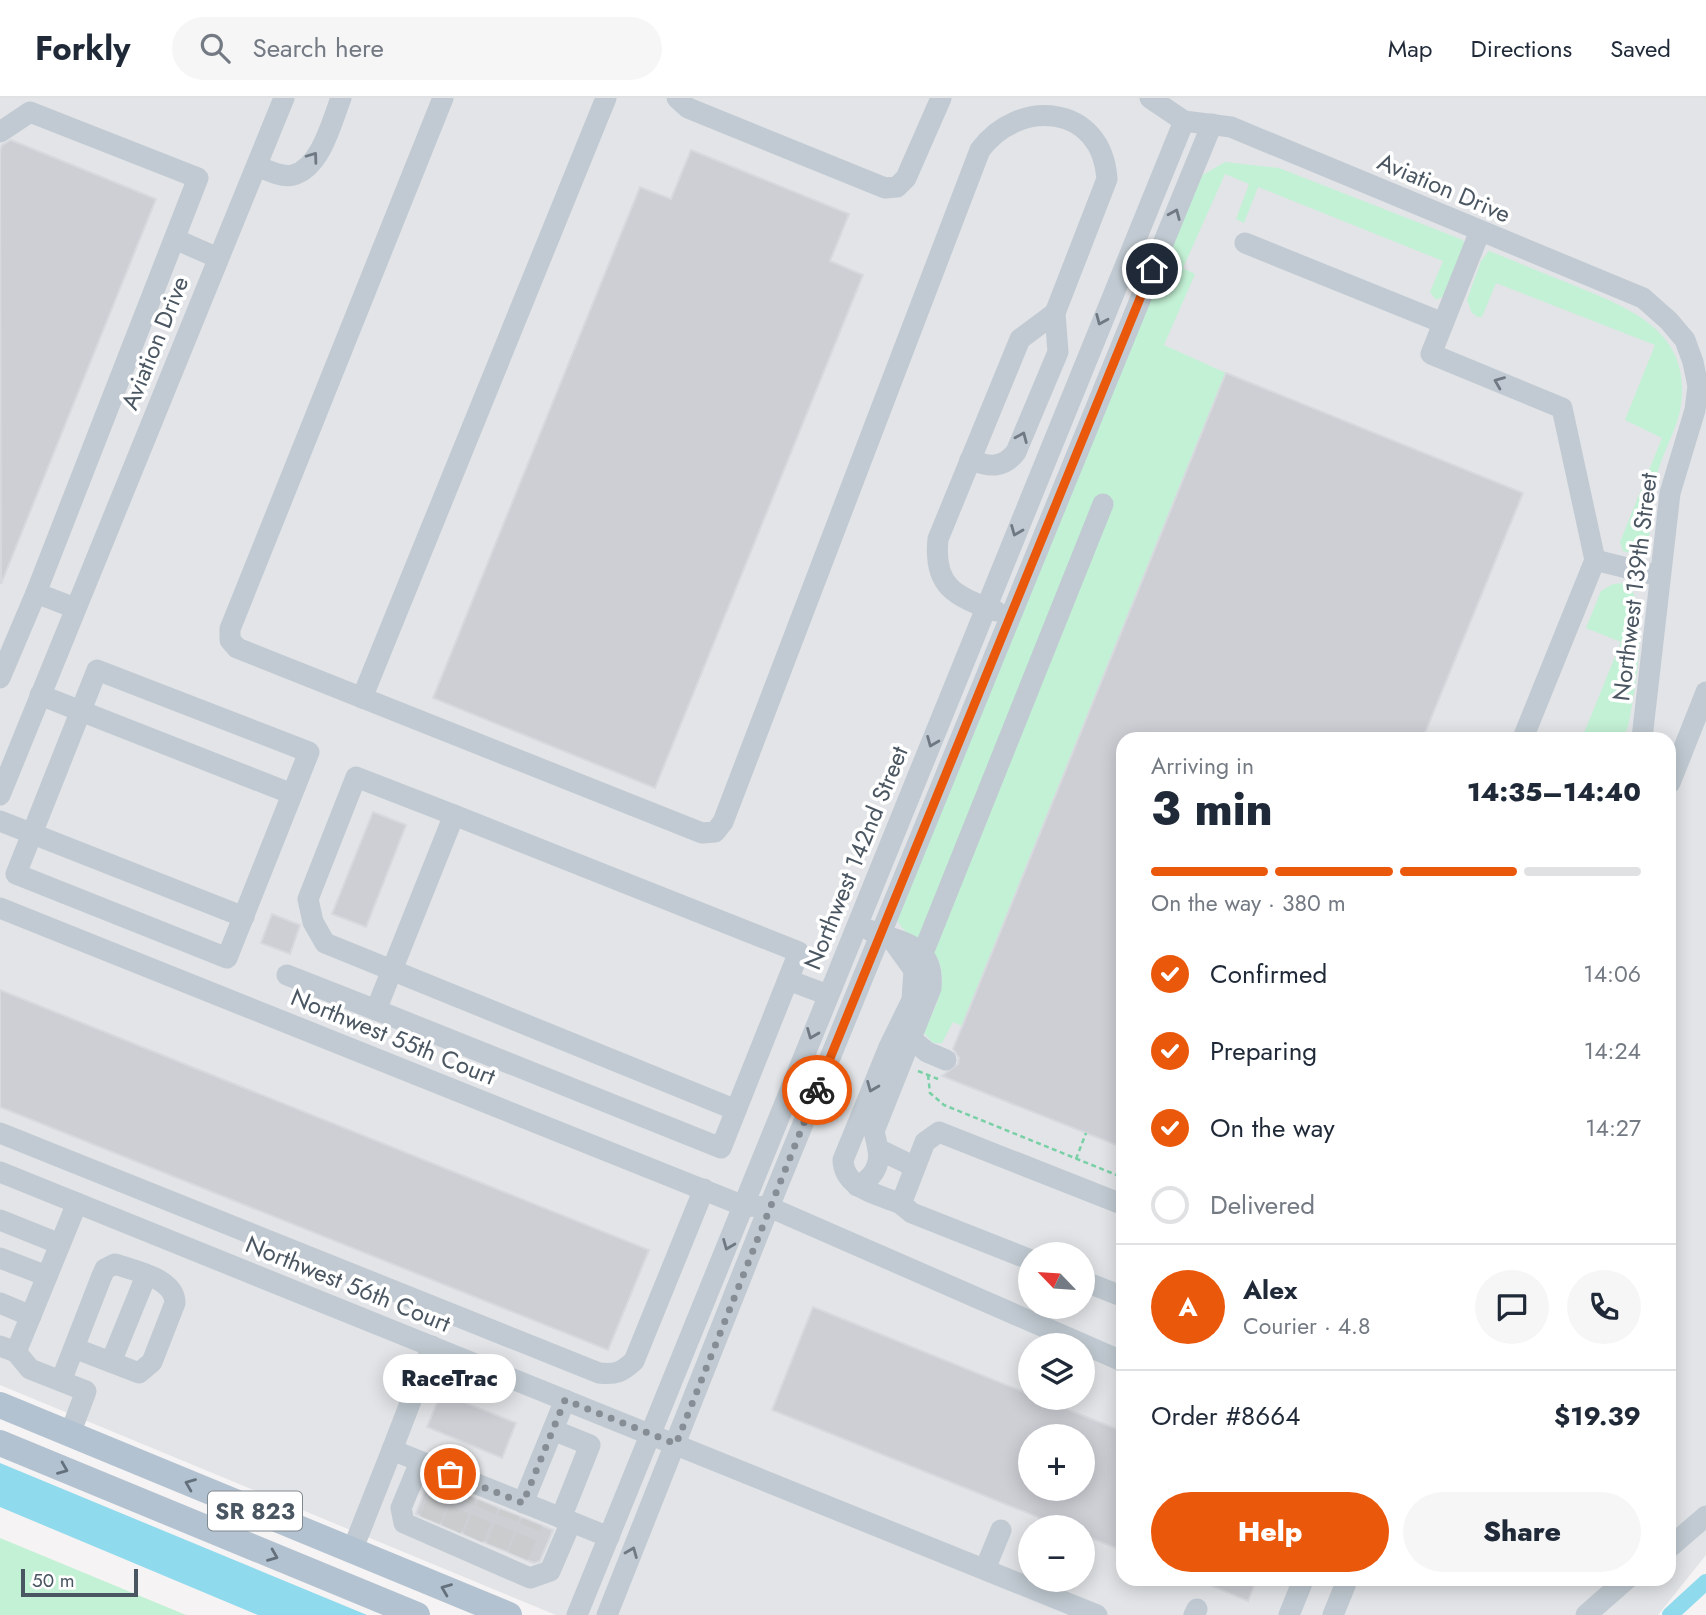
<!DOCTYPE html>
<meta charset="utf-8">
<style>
body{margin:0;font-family:Jost,sans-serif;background:#f6f6f7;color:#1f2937;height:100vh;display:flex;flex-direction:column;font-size:26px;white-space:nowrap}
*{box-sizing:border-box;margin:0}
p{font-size:23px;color:#747a83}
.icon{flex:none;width:38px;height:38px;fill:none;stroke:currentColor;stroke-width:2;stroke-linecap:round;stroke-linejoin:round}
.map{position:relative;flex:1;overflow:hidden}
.drawer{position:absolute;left:1116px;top:634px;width:560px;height:854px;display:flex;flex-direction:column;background:#fff;border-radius:21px;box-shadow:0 4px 18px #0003}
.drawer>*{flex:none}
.needle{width:46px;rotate:295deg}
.buttons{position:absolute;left:1018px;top:1144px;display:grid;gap:14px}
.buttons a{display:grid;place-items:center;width:77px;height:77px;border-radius:50%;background:#fff;box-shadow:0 4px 18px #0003;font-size:35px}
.scale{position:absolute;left:21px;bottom:18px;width:117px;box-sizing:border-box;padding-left:7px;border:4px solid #4a5661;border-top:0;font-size:19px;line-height:24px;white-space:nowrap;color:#4a5661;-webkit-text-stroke:5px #fff;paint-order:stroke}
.pin{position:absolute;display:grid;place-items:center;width:60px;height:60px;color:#fff;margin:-30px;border:4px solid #fff;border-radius:50%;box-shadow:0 2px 7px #0007}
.courier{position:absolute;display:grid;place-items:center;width:70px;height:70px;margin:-35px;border:5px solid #ea580c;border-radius:50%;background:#fff;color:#222;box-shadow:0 2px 9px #0007}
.bubble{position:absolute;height:49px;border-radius:24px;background:#fff;box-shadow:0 4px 18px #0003;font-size:23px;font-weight:800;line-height:49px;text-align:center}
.overview em{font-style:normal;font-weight:800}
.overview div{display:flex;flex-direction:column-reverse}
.overview{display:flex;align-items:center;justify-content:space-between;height:119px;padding:0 35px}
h1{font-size:46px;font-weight:800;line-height:52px}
.bar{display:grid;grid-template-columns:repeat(4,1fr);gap:10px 7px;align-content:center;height:84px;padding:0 35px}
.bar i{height:9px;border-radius:5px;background:#e0e1e3}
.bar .active{background:#ea580c}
.bar p{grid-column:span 4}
.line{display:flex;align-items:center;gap:18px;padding:0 35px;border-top:2px solid #e0e1e3}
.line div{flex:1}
.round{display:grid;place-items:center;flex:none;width:74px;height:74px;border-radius:37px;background:#f6f6f7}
ol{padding:0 35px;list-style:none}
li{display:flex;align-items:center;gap:21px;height:77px}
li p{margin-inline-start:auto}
li .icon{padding:7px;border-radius:50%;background:#ea580c;color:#fff;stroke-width:4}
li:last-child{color:#747a83}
li i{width:38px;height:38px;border:4px solid #e0e1e3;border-radius:50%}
.button{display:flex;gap:14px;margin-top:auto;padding:14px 35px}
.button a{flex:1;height:80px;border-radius:42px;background:#ea580c;color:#fff;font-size:28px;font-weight:800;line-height:80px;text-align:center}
.button a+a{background:#f6f6f7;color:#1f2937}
header{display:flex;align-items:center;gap:42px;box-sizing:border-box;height:98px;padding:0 35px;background:#fff;border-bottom:2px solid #e0e1e3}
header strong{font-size:33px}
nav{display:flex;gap:38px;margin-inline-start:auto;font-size:24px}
.search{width:490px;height:63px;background:#f6f6f7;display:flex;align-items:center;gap:18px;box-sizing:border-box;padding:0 24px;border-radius:38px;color:#747a83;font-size:26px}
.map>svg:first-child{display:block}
.airport{fill:#e2e4e7;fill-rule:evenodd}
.green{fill:#c3f1d5}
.water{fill:#90daee}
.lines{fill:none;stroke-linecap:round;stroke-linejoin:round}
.canal{stroke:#90daee;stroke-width:16}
.building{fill:#cdcfd5;stroke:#d7d9de;stroke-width:2;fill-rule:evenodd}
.minor-tunnel{stroke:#caccce;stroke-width:21;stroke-dasharray:21 10;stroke-linecap:butt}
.path{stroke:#7ad0a6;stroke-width:2.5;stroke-dasharray:5 3.5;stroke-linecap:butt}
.minor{stroke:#c1cad2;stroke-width:21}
.major{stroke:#b3c2d1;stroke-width:26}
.oneway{stroke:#6e7983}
.oneway2{stroke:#64717d}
.done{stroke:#868d94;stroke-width:7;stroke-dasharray:0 12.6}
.route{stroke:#ea580c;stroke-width:9}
.labels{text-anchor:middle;stroke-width:7;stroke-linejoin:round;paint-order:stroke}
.shield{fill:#fff;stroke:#808990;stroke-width:2}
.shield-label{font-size:23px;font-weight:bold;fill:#4a5661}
.street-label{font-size:24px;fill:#4a5661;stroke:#fff}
</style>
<header>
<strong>Forkly</strong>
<div class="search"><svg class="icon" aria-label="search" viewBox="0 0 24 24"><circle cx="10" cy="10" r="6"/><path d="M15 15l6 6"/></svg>Search here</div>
<nav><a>Map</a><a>Directions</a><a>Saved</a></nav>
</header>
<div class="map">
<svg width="1706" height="1517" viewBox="0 0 1706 1517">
<rect width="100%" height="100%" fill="#f5f3f3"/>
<path class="airport" d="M0 0H1706V1457L1658 1517H556L0 1287ZM1124 640H1670V1480H1124ZM1031 1157H1083V1209H1031ZM1031 1248H1083V1300H1031ZM1031 1339H1083V1391H1031ZM1031 1430H1083V1482H1031Z"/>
<g class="green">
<path d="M1225 64 1279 70 1463 142 1464 147 1444 198 1436 202 1430 194 1443 163 1258 89 1244 125 1236 121 1249 86 1225 76 1183 170 1195 176 1164 247 1226 275 962 928 953 924 942 945H933L924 935C930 919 942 899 942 882 943 840 899 843 897 818L1201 78Z"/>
<path d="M1489 153C1517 164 1545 176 1573 187 1628 210 1691 232 1681 306 1678 331 1663 352 1657 377 1653 397 1655 448 1637 457L1623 453 1620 444 1662 340 1625 322 1655 247 1496 185 1482 219H1478L1472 215 1467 202 1481 163Z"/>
<path d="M1624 485C1653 499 1634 597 1629 625L1624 640H1582L1621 544 1586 530 1601 493 1613 486Z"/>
<polygon points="0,1440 186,1517 0,1517"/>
</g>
<polygon class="water" points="0,1365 367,1517 258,1517 0,1409"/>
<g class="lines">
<polyline class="canal" points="1670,1517 1706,1484"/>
</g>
<g class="building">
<polygon points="11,42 156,101 1,486 0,53 2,47"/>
<polygon points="691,52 849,116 830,163 863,177 655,690 433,600 640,89 671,101"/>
<polygon points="1226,275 1523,395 1423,640 1124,640 1124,1050 942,978 958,966 959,960 953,951"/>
<polygon points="373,714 406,727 366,829 332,816"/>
<polygon points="272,816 300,827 290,856 261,845"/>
<polygon points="0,892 649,1152 608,1252 0,1009"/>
<path d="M813 1209 1031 1297V1300H1039L1124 1334V1453L1083 1437V1430H1065L772 1312ZM1031 1339H1083V1391H1031Z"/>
<polygon points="441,1295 516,1325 502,1360 427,1329"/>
<polygon points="429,1382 553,1432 540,1463 534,1465 416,1416"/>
<polygon points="1193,1480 1257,1480 1248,1503"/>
</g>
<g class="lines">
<g class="minor-tunnel">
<polyline points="430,1422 444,1388"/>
<polyline points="451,1431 466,1397"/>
<polyline points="473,1440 488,1406"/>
<polyline points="497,1449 510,1415"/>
<polyline points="518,1458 532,1424"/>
</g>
<g class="path">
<polyline points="918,973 938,981"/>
<polyline points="928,977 930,995 944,1007 1124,1080"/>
<polyline points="1076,1061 1086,1035"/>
</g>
<g class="minor">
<path d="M443 0 230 531V542L237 550 702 735 715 734 723 724 980 52C1018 0 1102 5 1107 81L1055 215 1058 254 1016 354C1003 371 989 369 970 362"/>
<polyline points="677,0 688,10 885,90 897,89 906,80 941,0"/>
<polyline points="1150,0 1184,23 1231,29 1643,200 1669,223 1685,242 1693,264 1698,288 1695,312 1670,395 1642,640"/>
<polyline points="0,34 30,14 198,80 36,495 75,510"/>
<path d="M257 68C267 72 281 80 293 77 321 70 332 23 341 0"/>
<polyline points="1480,133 1431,256 1562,310 1595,462"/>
<polyline points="175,141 218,160"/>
<polyline points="1245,145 1443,225"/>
<path d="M996 513C955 498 933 489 938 441L1020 241 1055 215"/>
<polygon points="97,572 309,654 227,860 16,776"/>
<polyline points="0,580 36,495"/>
<polyline points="40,597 292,696"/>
<polyline points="362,600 606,0"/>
<polyline points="1523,640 1595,462 1659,478"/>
<polyline points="1670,685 1706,594"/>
<polyline points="0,697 284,0"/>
<polygon points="454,717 799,854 721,1050 376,912"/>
<polyline points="454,717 356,679 308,801 313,824 325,845 736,1012"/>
<polyline points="0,723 244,819"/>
<polyline points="0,810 744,1108 769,1109 1124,1264"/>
<path d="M869 832C901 845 935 845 931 890L874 1033 878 1051 915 1069"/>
<path d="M893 843 914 872 912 902 889 949 843 1062C844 1091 878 1096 901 1106"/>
<polyline points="923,855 1103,406"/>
<polyline points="287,877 376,912"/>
<polyline points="788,882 828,897"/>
<polyline points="911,941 927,954 946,962"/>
<path d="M0 1035 599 1275C616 1277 622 1274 634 1263L704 1091"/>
<polyline points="0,1074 1097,1517"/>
<path d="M857 1088C872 1081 881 1068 878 1051"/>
<polyline points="0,1122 60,1146"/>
<polyline points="0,1160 47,1178"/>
<polyline points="1031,1162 912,1115 901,1106 925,1044 939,1034 944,1036 1124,1107"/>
<polyline points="1083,1183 1124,1199"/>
<polyline points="0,1205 31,1218"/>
<polyline points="0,1248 16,1254 77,1105"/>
<polyline points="432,1248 392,1352 609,1439"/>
<polyline points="16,1254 30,1271 86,1293 70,1336"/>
<polyline points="111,1264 146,1178"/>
<path d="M61 1283 101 1180 105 1171 115 1166C135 1173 175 1180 175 1205L152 1264 139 1275 74 1250"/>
<polyline points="553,1332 590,1347 561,1420"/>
<polyline points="420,1364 401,1410 404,1425 530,1480 550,1473 571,1424"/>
<polyline points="523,1405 565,1302"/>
<polyline points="1670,1449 1706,1418"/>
<polyline points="352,1453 392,1352"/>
<polyline points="985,1471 1001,1432"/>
<polyline points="577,1517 1184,23"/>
<polyline points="607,1517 769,1109 1212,26"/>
<polyline points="1194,1517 1197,1511"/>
<polyline points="1289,1517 1304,1480"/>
<polyline points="1333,1517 1348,1480"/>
<polyline points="1586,1517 1628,1480"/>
</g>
<g class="major">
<polyline points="0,1307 509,1517"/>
<polyline points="0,1345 417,1517"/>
</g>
</g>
<defs><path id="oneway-chevron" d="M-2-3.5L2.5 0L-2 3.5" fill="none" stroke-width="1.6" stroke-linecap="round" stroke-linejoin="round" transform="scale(1.75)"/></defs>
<g class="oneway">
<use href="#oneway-chevron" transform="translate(313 59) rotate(-54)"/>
<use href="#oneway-chevron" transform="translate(1175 116) rotate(-67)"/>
<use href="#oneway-chevron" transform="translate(1101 222) rotate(113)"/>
<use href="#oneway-chevron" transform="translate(1499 284) rotate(-158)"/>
<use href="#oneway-chevron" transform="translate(1022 339) rotate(-67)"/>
<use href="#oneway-chevron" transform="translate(1016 433) rotate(112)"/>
<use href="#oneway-chevron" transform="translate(932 644) rotate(112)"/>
<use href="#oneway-chevron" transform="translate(812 936) rotate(112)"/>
<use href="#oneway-chevron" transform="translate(872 989) rotate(112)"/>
<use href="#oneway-chevron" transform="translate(728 1147) rotate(112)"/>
<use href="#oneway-chevron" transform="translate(632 1454) rotate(-68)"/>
</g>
<g class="oneway2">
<use href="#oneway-chevron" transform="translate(63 1371) rotate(22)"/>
<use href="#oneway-chevron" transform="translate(190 1386) rotate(-158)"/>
<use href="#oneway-chevron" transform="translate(273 1458) rotate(22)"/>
<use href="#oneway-chevron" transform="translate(446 1491) rotate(-158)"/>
</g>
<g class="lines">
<polyline class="done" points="450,1376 523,1405 565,1302 676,1346 817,992"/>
<polyline class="route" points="817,992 1152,171"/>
</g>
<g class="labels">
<rect class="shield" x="208" y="1393.5" width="94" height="39" rx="5"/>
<g class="shield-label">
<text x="255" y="1421">SR 823</text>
</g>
<g class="street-label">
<text transform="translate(1444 90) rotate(23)" y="8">Aviation Drive</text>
<text transform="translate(155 245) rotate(-68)" y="8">Aviation Drive</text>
<text transform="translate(1635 489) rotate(-83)" y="8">Northwest 139th Street</text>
<text transform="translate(856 760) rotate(-68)" y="8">Northwest 142nd Street</text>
<text transform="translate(393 939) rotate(22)" y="8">Northwest 55th Court</text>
<text transform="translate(348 1186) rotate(22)" y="8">Northwest 56th Court</text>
</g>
</g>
</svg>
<div class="buttons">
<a><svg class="needle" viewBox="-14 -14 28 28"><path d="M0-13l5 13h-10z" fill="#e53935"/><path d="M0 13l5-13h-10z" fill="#747a83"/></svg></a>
<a><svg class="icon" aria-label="layers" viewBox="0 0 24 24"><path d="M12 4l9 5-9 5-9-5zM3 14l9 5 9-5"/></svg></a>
<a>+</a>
<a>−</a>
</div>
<div class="scale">50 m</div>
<div class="pin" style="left:450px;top:1376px;background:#ea580c"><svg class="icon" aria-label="bag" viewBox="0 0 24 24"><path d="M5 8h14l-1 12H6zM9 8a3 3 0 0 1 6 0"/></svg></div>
<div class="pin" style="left:1152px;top:171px;background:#1f2937"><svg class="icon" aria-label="home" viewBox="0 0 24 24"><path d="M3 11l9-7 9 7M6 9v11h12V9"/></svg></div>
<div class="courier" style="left:817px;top:992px"><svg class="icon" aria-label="bike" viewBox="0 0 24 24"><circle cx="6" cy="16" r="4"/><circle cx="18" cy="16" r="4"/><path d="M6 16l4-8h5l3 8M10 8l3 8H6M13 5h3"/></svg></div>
<div class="bubble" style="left:383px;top:1256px;width:133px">RaceTrac</div>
<section class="drawer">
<div class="overview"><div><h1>3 min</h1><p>Arriving in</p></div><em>14:35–14:40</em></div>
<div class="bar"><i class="active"></i><i class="active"></i><i class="active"></i><i></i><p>On the way · 380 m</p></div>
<ol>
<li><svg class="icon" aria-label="check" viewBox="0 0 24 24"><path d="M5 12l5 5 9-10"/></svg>Confirmed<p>14:06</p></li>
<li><svg class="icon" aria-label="check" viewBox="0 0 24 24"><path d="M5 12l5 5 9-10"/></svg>Preparing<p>14:24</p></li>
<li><svg class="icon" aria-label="check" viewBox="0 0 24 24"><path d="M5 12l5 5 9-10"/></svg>On the way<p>14:27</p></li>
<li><i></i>Delivered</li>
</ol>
<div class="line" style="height:126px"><b class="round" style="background:#ea580c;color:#fff">A</b><div><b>Alex</b><p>Courier · 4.8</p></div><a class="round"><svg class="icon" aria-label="chat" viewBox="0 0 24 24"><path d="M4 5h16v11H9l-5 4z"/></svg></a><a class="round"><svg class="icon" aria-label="phone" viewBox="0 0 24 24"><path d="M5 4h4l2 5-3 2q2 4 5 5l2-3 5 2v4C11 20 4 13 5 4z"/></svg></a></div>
<div class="line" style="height:91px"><div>Order #8664</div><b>$19.39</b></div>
<div class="button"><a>Help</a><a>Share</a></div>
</section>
</div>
